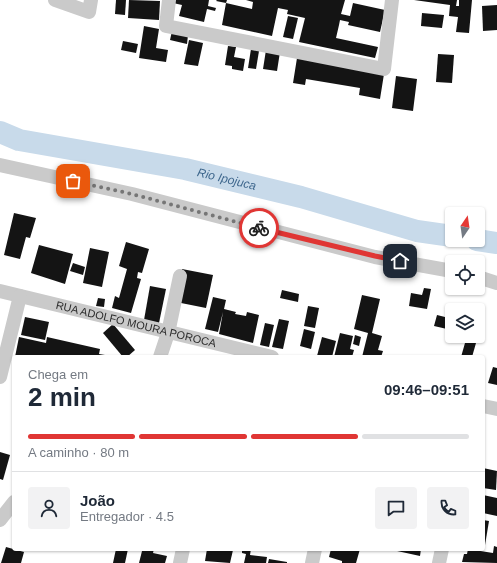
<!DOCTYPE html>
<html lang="pt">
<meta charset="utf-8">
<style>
body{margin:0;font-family:Helvetica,sans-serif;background:#f2f2f3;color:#1f2937;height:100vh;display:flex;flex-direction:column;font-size:15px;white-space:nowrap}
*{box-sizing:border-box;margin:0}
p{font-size:13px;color:#747a83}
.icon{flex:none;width:22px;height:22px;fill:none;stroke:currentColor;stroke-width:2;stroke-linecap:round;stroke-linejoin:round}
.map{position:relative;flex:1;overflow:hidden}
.drawer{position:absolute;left:12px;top:355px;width:473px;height:196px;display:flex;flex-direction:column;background:#fff;border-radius:4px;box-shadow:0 1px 3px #0004}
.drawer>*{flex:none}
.needle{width:26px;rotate:13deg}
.tools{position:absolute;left:445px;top:207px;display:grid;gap:8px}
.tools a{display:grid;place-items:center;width:40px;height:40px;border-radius:4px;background:#fff;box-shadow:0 1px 3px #0004;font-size:20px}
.pin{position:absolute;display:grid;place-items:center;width:34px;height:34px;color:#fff;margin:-17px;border-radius:8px;box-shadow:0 2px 6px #0006}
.courier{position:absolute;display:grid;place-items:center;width:40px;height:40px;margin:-20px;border:3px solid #e03634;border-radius:50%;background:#fff;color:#222;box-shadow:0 1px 5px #0007}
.head em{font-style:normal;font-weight:700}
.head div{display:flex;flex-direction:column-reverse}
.head{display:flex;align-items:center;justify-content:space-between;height:68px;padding:0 16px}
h1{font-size:26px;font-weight:700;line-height:30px}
.bar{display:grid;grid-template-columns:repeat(4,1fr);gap:6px 4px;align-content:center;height:48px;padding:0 16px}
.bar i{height:5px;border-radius:3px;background:#e0e1e3}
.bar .selected{background:#e03634}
.bar p{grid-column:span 4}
.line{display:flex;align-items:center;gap:10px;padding:0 16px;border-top:1px solid #e0e1e3}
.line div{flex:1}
.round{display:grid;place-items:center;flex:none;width:42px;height:42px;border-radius:4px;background:#f2f2f3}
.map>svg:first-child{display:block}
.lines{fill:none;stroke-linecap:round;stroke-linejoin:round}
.river{stroke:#c8daea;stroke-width:22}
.building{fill:#141414}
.minor{stroke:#cacaca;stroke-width:14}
.done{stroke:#767676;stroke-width:4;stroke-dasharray:0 7.2}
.route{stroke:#e03634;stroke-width:5}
.labels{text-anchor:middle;stroke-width:4;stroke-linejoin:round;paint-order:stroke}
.street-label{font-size:11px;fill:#2d2d2d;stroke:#fff}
.water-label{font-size:12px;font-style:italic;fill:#3e678d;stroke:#fff}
</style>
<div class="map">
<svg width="497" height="563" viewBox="0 0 497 563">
<rect width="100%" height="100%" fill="#fff"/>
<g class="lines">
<g class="river">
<path id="s1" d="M0 132 19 140 185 169 301 197 417 231 452 236"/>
<polyline points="477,240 497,243"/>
</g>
</g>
<g class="building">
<polygon points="116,0 126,0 125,15 115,14"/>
<polygon points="129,0 160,1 159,20 128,18"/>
<polygon points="174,0 209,0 208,6 216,8 215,11 207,9 204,22 179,16 182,5 173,3"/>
<polygon points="217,0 227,0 226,3 252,9 253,2 246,0 345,0 341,14 350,16 353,3 385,10 380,32 348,25 349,22 340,20 339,25 336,38 378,47 375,58 299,42 305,18 287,14 288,10 278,8 272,36 222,25 226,3 216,1"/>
<polygon points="414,0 457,0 456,6 459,6 459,0 472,0 469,33 456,32 458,17 449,16 450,5"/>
<polygon points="497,5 497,30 483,31 482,6"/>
<polygon points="422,13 444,15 442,28 421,26"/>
<polygon points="288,16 298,18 293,39 283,37"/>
<polygon points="144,26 159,29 156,48 168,50 166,62 139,58"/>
<polygon points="172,31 188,35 187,44 170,40"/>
<polygon points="189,40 203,43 198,66 184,64"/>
<polygon points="123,41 138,44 136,53 121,50"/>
<polygon points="228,46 236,47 234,57 245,59 243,71 232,69 232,66 225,65"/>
<polygon points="251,49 259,51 256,69 248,68"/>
<polygon points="266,50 280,52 277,71 263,69"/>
<polygon points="438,54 454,55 452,83 436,82"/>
<polygon points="297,58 384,74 380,99 359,95 360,88 306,79 305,85 293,83"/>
<polygon points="396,76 417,79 413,111 392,108"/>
<polygon points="14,213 36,218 30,238 26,237 20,259 4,255"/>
<polygon points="126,242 149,249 142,273 138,272 137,278 141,279 131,313 112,308 115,296 119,298 127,269 119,266"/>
<polygon points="39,245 73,254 65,284 31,273"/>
<polygon points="90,248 109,252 102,287 83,283"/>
<polygon points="73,263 85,267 83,275 70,271"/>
<polygon points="182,269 213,275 206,308 176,302"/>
<polygon points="150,286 166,289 159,323 144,320"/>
<polygon points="424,288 431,289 427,309 409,306 411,293 422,295"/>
<polygon points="282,290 299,294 298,302 280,298"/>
<polygon points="362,295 380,299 372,333 382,336 378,350 383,351 381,357 362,357 368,333 354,329"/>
<polygon points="213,297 226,300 224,309 236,312 235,314 246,316 247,312 259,315 253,343 219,334 223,312 218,332 205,329"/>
<polygon points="98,298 105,299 104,307 96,306"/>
<polygon points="308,306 319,308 315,328 304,326"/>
<polygon points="437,315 449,318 447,329 434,326"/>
<polygon points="25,317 49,322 45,340 21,335"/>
<polygon points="279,319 289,321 283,349 272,347"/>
<polygon points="265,323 274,325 269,347 260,345"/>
<polygon points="113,324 135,350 127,357 123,357 103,333"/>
<polygon points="304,329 315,332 311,349 300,346"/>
<polygon points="340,333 353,336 350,349 354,350 352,357 334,357"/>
<polygon points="355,335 361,337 359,346 353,344"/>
<polygon points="467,336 478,336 472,357 461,357"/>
<polygon points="19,337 46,343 47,337 100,349 99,354 105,355 104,357 15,357"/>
<polygon points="322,337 336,341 332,357 317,356"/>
<polygon points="493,367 497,368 497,385 488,383"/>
<polygon points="0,452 10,455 3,480 0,479"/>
<polygon points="483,468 497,471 496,490 483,488"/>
<polygon points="483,495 497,498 497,516 483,513"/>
<polygon points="483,520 489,521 485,545 483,545"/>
<polygon points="494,546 497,547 497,563 462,562 464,554 467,554 468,549 493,553"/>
<polygon points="6,547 24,552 21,563 1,563"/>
<polygon points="116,549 128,549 125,563 113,563"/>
<polygon points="137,549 154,549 153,553 167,556 165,563 139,563 142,551"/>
<polygon points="207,549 233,550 230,563 205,561"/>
<polygon points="242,549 251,549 250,555 267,557 266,563 244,563 246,554 242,553"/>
<polygon points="331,549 360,549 356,563 342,563 342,561 329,557"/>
<polygon points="388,549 421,549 420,556"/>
<polygon points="269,559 287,562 287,563 268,563"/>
</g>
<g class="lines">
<g class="minor">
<polyline points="55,0 89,12 91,0"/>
<polyline points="169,0 166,26 384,69 392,0"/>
<polyline points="0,165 132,194 375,257 452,271"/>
<polyline points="478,277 497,283"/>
<path id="s2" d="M0 291 272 357"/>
<polyline points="160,357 168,333 180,276"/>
<polyline points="0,377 20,296"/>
<polyline points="483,406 497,409"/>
<polyline points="0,520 14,502"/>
<polyline points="180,563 183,549"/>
<polyline points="312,563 315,549"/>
<polyline points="439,563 442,549"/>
</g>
</g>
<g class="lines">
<polyline class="done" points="73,181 132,194 259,228"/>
<polyline class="route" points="259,228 375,256 400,261"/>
</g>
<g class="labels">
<g class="street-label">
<text dy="4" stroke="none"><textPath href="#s2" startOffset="140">RUA ADOLFO MOURA POROCA</textPath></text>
</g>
<g class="water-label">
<text dy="4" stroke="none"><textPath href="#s1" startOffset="232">Rio Ipojuca</textPath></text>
</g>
</g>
</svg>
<div class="tools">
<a><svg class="needle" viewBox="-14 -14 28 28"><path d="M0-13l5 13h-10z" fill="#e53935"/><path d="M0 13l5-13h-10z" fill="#747a83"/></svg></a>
<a><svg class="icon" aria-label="locate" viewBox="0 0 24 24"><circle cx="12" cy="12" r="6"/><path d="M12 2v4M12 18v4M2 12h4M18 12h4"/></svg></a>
<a><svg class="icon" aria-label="layers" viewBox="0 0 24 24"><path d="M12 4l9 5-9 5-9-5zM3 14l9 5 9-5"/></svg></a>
</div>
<div class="pin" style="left:73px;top:181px;background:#ea580c"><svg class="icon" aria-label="bag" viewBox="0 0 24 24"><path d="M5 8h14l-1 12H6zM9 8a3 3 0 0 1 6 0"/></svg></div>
<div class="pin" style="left:400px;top:261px;background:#1f2937"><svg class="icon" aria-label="home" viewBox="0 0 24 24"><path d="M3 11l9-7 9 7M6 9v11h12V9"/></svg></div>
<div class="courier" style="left:259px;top:228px"><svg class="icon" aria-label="bike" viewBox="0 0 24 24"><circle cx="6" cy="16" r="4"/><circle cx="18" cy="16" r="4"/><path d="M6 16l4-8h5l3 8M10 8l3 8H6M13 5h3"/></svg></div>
<section class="drawer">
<div class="head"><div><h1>2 min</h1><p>Chega em</p></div><em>09:46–09:51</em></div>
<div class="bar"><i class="selected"></i><i class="selected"></i><i class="selected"></i><i></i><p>A caminho · 80 m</p></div>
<div class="line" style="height:72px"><a class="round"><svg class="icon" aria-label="person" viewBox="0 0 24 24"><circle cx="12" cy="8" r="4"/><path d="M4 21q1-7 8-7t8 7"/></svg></a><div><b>João</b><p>Entregador · 4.5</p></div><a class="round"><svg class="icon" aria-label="chat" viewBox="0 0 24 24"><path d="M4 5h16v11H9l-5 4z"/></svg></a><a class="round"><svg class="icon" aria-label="phone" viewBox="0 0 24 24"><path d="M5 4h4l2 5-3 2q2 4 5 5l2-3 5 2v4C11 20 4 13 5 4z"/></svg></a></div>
</section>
</div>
